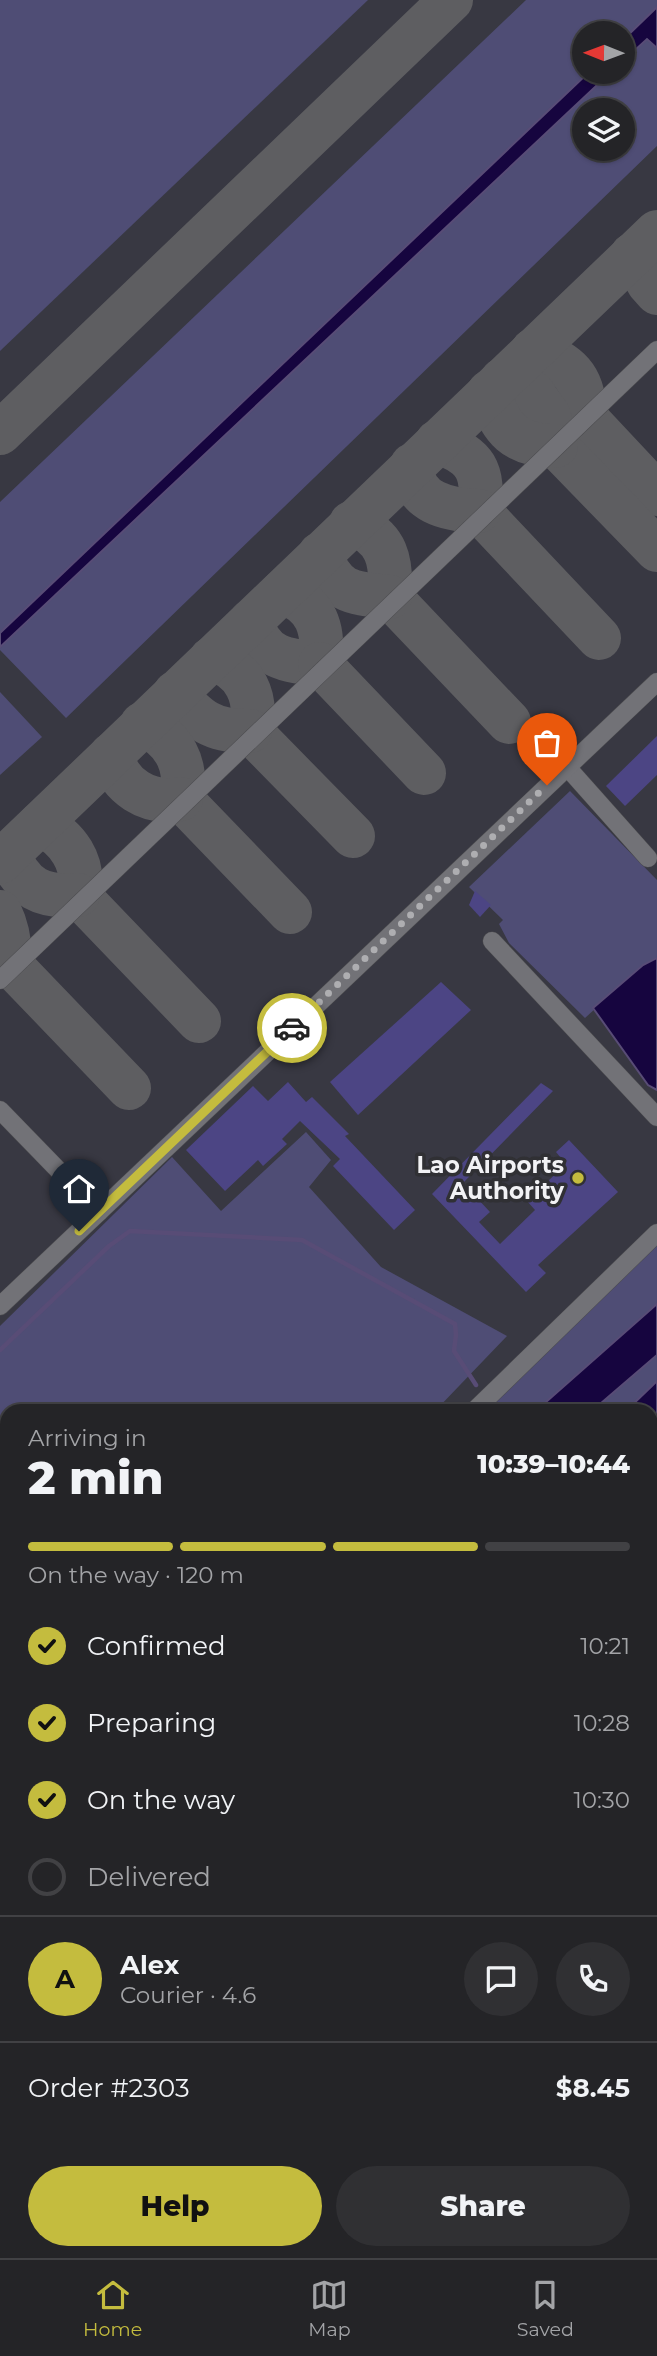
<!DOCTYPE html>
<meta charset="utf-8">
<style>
body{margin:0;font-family:Montserrat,sans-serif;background:#303033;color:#f1f3f6;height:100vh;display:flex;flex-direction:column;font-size:26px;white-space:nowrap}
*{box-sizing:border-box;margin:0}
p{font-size:23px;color:#a3a4a7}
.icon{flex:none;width:38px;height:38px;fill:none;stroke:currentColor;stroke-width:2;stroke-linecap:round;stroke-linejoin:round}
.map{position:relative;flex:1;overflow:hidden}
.panel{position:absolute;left:0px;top:1404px;width:658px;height:856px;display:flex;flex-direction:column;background:#242427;border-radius:21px 21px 0 0;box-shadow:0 2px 5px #0004,0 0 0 2px #414144}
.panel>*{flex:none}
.needle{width:46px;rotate:271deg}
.tools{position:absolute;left:572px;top:21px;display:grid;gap:14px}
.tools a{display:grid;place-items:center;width:63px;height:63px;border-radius:50%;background:#242427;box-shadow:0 2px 5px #0004,0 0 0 2px #414144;font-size:35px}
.pin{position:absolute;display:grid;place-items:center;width:60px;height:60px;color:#fff;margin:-72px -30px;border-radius:50% 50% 50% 0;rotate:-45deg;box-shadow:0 0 7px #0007}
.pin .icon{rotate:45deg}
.courier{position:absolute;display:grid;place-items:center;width:70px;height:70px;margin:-35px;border:5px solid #c4bc3e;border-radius:50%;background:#fff;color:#222;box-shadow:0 2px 9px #0007}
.overview em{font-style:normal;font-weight:800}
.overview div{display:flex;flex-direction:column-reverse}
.overview{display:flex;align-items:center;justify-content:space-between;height:119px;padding:0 28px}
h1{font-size:46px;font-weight:800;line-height:52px}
.bar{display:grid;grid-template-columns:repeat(4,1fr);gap:10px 7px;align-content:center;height:84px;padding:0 28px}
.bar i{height:9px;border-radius:5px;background:#414144}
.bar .on{background:#c4bc3e}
.bar p{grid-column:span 4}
.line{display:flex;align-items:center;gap:18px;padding:0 28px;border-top:2px solid #414144}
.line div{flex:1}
.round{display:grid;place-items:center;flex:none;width:74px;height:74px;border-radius:37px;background:#303033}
ol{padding:0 28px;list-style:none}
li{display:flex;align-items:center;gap:21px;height:77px}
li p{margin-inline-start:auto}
li .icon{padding:7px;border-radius:50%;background:#c4bc3e;color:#111;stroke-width:4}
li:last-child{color:#a3a4a7}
li i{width:38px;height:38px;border:4px solid #414144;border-radius:50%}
.cta{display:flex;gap:14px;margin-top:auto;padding:14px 28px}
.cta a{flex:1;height:80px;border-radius:42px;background:#c4bc3e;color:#111;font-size:28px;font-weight:800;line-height:80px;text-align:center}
.cta a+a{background:#303033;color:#f1f3f6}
.tab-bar{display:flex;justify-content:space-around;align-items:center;height:98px;border-top:2px solid #414144;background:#242427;font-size:19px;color:#a3a4a7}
.tab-bar a{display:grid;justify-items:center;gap:4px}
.tab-bar .on{color:#c4bc3e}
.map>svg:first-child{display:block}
.built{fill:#383842;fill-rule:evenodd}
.green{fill:#4f4d75;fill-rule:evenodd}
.water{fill:#16053f;stroke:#584c76;stroke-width:2}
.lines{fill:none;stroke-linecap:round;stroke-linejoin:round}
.stream{stroke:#584c76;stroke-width:4.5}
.taxiway{stroke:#5e5e61;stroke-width:44}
.building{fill:#4c4584}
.minor-casing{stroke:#4c4c4f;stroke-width:19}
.minor{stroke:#727277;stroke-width:18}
.done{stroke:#aeaeb1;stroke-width:7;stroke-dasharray:0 12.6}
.route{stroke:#c4bc3e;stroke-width:9}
.poi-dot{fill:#c4bc3e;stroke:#303034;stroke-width:2.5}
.labels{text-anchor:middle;stroke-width:7;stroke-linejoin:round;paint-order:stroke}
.poi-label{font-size:23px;font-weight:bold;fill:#f2f2f5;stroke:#303034;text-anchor:end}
</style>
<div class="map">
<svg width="657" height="2258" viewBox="0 0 657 2258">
<rect width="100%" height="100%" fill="#303034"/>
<path class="built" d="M0 0H657V1450L651 1410H7V2075L0 2082ZM584 33H623V72H584ZM584 110H623V149H584Z"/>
<g class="green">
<polygon points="0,0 368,0 0,351"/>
<path d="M526 0H657V146L66 718 0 650V502ZM584 33H623V72H584ZM584 110H623V149H584Z"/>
<polygon points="0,692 42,737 0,775"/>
<polygon points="570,791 657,880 657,958 643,965 585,1018 509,943 499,924 503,920 469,887"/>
<polygon points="306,1132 331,1160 309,1187 381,1267 507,1336 436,1410 7,1410 7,2075 0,2082 0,1326 172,1157 221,1211"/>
<polygon points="657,1240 657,1545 652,1587 657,1588 657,1637 651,1637 651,1410 484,1410"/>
</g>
<g class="water">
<polygon points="657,7 657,48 647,39 623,61 623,40"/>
<polygon points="589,72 611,72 0,647 0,633"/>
<polygon points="657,958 657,1090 648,1085 593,1008 643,965"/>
<polygon points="657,1304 657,1355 593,1410 537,1410"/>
<polygon points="657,1381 657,1423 651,1428 651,1410 627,1410"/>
</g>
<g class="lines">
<polyline class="stream" points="0,1350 109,1246 130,1231 302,1240 455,1324 456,1335 454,1351 476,1385"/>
<g class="taxiway">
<polyline points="632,255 649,284 657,293"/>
<path d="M533 350C567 362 586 377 584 416L657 494"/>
<polyline points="502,380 515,382 533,393 549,416 556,446 657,550"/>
<path d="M489 392C500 429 515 446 556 446"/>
<polyline points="0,433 451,0"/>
<path d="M437 442C476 455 485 471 479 511L599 638"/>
<path d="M412 465C412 503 448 510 479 511"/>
<path d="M351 523C388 537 392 561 390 597L509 722"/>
<path d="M320 554C335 593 351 593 390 597"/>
<path d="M251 621C262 658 285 661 320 664 325 629 317 604 282 592"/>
<path d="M211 659C245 668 259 698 250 731L353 836"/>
<polyline points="320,664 424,773"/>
<path d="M175 693C198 720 212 732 250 731"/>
<path d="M142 724C174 738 189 764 181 799L290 912"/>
<path d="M111 755C119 786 147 805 181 799"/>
<path d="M40 824C67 837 87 863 78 895L199 1021"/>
<path d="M8 854C23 888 41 898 78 895"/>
<polyline points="0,862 657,232"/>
<path d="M0 912C8 929 11 944 9 963L129 1088"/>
</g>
</g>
<g class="building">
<polygon points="657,736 657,775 625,806 606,786"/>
<polygon points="475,891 491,905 480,917 469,905"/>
<polygon points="441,982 471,1010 358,1115 330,1082"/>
<polygon points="288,1082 306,1102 312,1097 349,1134 345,1136 415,1210 394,1230 333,1166 340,1159 300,1121 282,1139 287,1144 263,1166 258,1160 225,1191 186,1150 253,1086 268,1101"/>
<polygon points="541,1083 553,1091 463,1183 490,1212 479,1222 500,1244 535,1210 527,1201 566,1164 556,1152 569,1140 618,1192 538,1265 546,1273 526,1292 432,1194"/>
</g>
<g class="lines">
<g class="minor-casing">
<g id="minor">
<polyline points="567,767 648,858"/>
<polyline points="492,941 657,1117"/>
<polyline points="0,980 657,350"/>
<polyline points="0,1110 99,1212"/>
<polyline points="0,1306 657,682"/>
<polyline points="475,1410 657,1233"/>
<polyline points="651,1661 657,1664"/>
<polyline points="651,1694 657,1690"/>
<polyline points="0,2034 7,2027"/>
<polyline points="429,2252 435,2258"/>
<polyline points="471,2258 472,2252"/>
</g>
</g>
<use href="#minor" class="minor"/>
</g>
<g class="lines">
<polyline class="done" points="292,1028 547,785"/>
<polyline class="route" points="79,1231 292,1028"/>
</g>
<circle class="poi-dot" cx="578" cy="1178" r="7"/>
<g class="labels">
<g class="poi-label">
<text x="564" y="1173">Lao Airports<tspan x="564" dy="26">Authority</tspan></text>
</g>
</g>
</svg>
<div class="tools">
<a><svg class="needle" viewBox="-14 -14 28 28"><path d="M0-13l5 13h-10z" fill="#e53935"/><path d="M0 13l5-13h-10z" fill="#a3a4a7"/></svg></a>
<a><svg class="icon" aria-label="layers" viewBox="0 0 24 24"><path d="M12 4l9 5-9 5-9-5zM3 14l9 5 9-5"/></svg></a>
</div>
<div class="pin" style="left:547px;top:785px;background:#ea580c"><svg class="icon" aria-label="bag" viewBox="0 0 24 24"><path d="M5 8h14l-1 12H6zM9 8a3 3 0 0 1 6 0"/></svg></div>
<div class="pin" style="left:79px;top:1231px;background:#1f2937"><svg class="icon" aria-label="home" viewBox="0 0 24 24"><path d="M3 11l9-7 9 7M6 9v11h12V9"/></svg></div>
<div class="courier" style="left:292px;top:1028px"><svg class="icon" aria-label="car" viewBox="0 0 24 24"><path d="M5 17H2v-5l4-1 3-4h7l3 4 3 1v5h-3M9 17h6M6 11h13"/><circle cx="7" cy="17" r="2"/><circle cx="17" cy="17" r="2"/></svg></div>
<section class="panel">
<div class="overview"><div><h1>2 min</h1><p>Arriving in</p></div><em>10:39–10:44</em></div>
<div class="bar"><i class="on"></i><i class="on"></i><i class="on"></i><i></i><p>On the way · 120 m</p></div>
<ol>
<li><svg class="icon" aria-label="check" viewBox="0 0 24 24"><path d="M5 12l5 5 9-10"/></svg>Confirmed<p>10:21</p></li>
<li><svg class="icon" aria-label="check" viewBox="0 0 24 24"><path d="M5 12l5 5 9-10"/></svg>Preparing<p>10:28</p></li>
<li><svg class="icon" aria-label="check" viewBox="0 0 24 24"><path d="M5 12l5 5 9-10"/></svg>On the way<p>10:30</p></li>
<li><i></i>Delivered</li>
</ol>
<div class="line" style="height:126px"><b class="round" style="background:#c4bc3e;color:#111">A</b><div><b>Alex</b><p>Courier · 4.6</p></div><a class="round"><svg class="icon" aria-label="chat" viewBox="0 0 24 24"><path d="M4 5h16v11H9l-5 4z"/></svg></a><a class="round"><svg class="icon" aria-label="phone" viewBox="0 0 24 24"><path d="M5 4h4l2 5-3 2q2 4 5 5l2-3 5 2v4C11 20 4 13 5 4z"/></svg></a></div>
<div class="line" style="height:91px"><div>Order #2303</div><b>$8.45</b></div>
<div class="cta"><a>Help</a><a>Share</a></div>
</section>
</div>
<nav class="tab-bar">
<a class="on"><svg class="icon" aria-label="home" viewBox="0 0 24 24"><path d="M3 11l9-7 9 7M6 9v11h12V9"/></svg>Home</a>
<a><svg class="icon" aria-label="map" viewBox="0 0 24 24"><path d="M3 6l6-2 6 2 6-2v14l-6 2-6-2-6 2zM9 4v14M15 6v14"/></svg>Map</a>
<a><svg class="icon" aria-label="saved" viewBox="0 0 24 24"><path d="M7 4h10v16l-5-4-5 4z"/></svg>Saved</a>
</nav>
